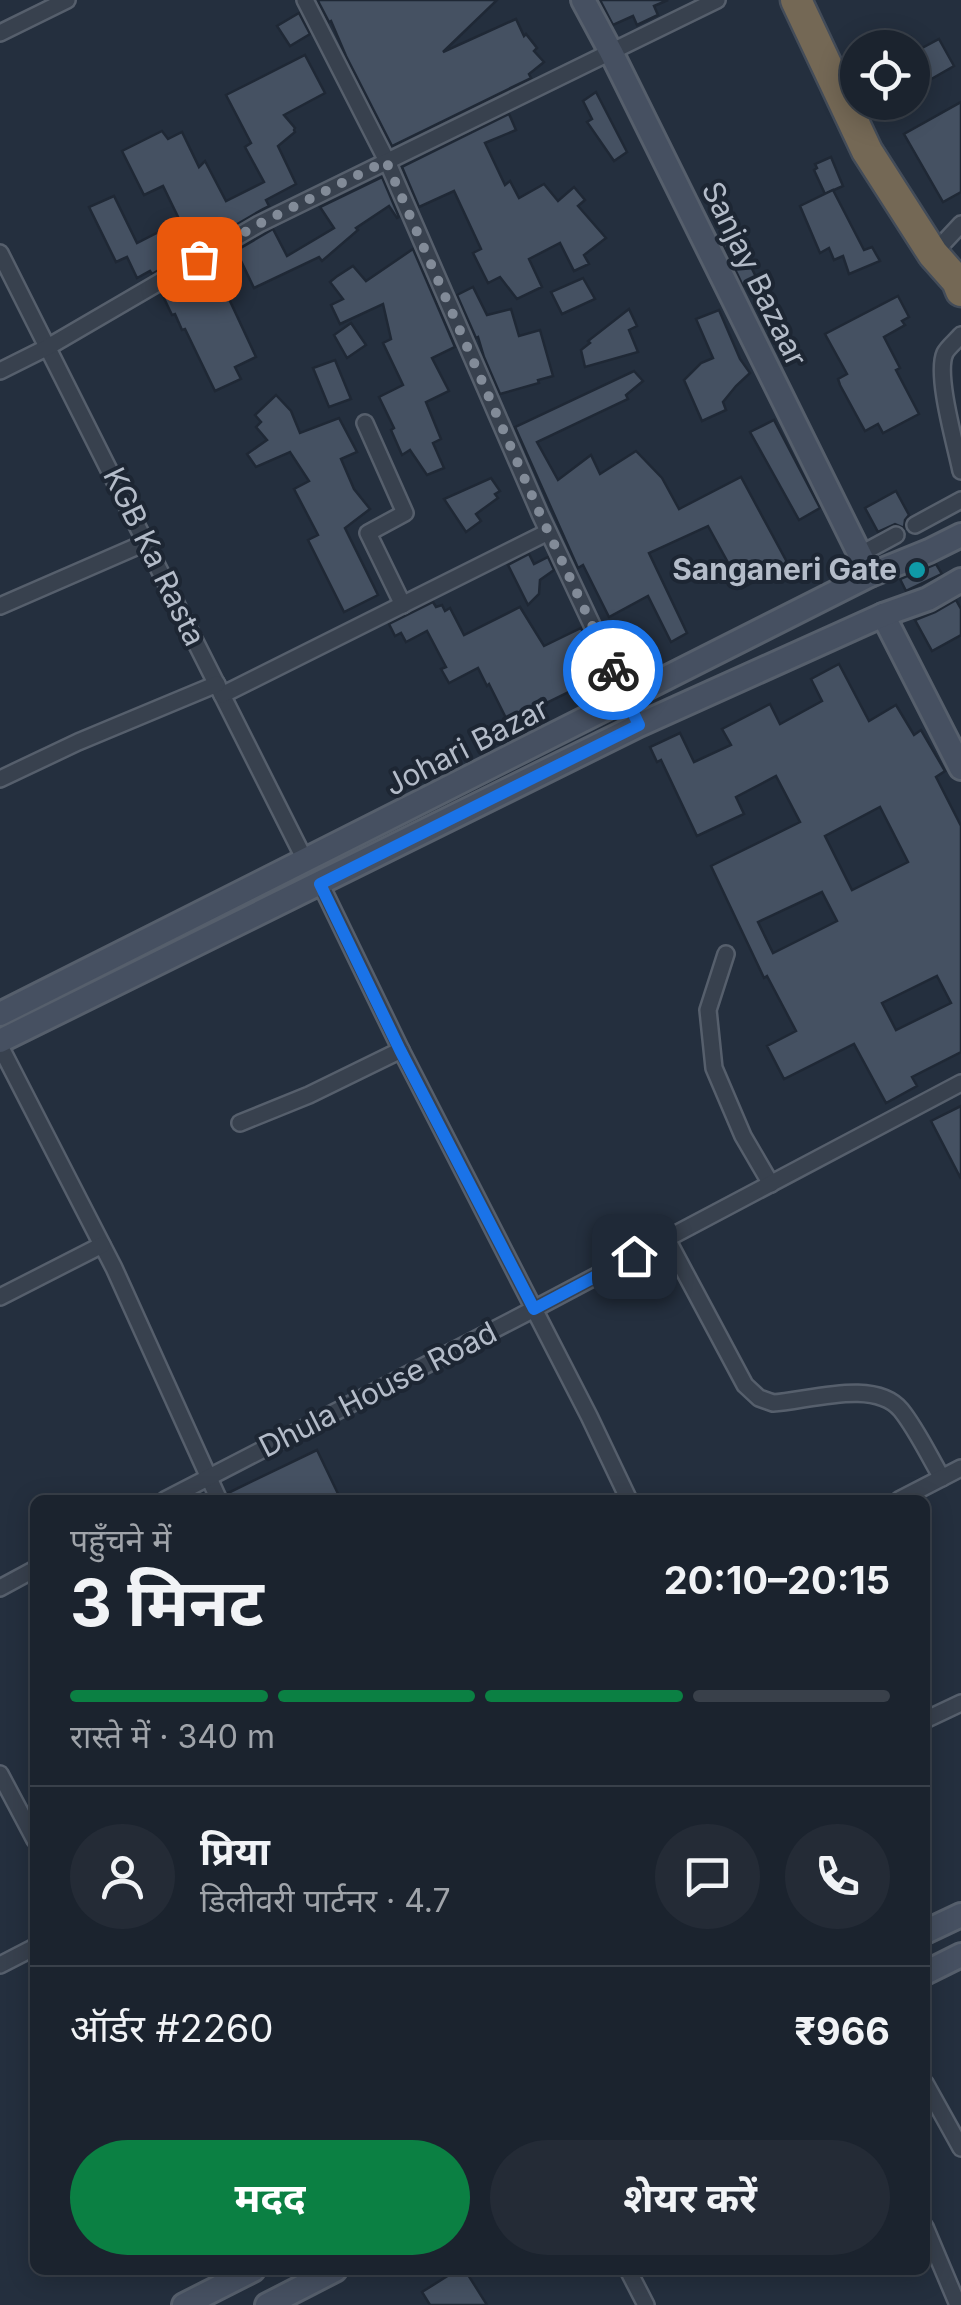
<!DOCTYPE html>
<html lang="hi">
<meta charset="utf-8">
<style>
body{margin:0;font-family:Inter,"Noto Sans Devanagari",sans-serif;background:#242b36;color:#f1f3f6;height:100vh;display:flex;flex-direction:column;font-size:38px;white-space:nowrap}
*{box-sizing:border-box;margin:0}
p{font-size:32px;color:#a0a4aa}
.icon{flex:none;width:55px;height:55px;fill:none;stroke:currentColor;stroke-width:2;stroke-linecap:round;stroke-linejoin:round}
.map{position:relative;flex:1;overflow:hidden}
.sheet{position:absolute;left:30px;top:1495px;width:900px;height:780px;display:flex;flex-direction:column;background:#1b232e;border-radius:15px;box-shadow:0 5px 25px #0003,0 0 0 2px #39404a}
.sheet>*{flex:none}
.tools{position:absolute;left:840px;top:30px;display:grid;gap:20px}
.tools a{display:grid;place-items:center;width:90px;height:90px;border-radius:50%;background:#1b232e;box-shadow:0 5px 25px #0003,0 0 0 2px #39404a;font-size:50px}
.pin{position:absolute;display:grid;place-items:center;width:85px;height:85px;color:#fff;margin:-42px;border-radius:20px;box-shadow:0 5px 15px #0006}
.courier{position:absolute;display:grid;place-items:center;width:100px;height:100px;margin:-50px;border:8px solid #1a73e8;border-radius:50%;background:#fff;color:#222;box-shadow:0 2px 12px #0007}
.overview em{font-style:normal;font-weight:700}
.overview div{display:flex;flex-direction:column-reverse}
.overview{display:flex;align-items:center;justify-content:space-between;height:170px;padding:0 40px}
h1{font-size:65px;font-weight:700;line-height:75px}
.bar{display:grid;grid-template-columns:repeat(4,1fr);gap:15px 10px;align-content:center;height:120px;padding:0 40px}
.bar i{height:12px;border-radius:8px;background:#39404a}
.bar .on{background:#0b8043}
.bar p{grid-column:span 4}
.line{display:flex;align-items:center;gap:25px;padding:0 40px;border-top:2px solid #39404a}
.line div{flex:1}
.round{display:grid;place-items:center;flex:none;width:105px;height:105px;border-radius:52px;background:#242b36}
.button{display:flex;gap:20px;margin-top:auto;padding:20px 40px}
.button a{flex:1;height:115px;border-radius:60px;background:#0b8043;color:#fff;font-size:40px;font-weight:700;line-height:115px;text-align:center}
.button a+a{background:#242b36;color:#f1f3f6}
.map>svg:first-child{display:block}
.building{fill:#455162;stroke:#1f2835;stroke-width:2.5;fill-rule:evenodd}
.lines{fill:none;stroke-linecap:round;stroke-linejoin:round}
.street-casing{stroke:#565f6c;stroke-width:20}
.secondary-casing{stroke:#565f6c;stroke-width:28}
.highway-casing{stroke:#434c59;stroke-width:35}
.street{stroke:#38414e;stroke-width:15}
.secondary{stroke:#465061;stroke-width:22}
.highway{stroke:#746855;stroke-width:30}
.done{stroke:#828b98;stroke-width:10;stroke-dasharray:0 18}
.route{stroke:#1a73e8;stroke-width:12}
.culture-dot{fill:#0f9aa8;stroke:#1d2633;stroke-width:4}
.labels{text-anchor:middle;stroke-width:8;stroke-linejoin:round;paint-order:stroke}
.street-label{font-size:30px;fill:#b4bcc9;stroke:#1d2633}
.poi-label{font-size:30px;font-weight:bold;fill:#b4bcc9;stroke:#1d2633;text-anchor:end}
</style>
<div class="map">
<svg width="961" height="2305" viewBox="0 0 961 2305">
<rect width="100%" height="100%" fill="#242f3e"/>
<g class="building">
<polygon points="320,0 497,0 443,52 516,19 524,36 526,34 537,48 534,51 544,62 529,74 531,78 392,146 346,56 331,21 329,22 318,1"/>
<polygon points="600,0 668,0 654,6 658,15 637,25 633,16 613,25"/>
<polygon points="299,13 310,34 290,46 277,26"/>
<polygon points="912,38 922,48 939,39 954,66 912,90"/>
<polygon points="305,55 325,93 284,115 295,128 294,130 295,132 278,146 296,184 266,200 269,206 263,209 152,274 150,271 137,278 127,257 116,262 89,207 114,196 137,243 180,221 163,186 144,195 122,151 162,131 168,139 182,132 199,167 205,161 226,201 264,182 245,147 251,143 226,95"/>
<polygon points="596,92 627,152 614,161 587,122 592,119 583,101"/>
<polygon points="961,102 961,192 943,202 904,134"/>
<polygon points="509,114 516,130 485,143 505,185 510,181 519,198 544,184 558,201 574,187 585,200 578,206 606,238 584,255 589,264 574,271 560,243 529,259 542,287 517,299 500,277 488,283 473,253 481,249 454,191 419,207 402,167"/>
<polygon points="831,157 843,186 825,194 814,170 817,168 815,164"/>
<polygon points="382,177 399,217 397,218 389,206 356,228 358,230 322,261 319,257 254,288 241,261 217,273 256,357 235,367 241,379 215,391 185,329 182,330 175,314 172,315 162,294 273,229 287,256 334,228 320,207"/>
<polygon points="833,190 864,250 872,247 880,261 849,274 843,256 834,260 829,248 820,253 800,206"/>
<polygon points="737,238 757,279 743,286 723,244"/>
<polygon points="413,249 455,347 432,358 449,391 426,402 441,439 433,443 444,468 427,475 410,450 402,455 391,430 394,428 379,397 403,385 383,343 391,339 383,304 340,324 331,305 343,299 330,282 336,277 353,266 366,281"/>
<polygon points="583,278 595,299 562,314 551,292"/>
<polygon points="473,287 487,315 511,309 519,336 540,330 553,376 538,380 539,383 500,394 484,357 478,337 476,338 457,295"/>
<polygon points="898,296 909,317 902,321 905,325 884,337 900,368 896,370 919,414 883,433 878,424 865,431 840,385 838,379 847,374 825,334"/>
<polygon points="629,309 637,326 629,330 638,352 585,367 581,350 590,343 588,341"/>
<polygon points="719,310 740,359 750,373 736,386 723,402 726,410 702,421 684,380 701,363 713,358 696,319"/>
<polygon points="351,323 366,345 347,358 334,335"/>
<polygon points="335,360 351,399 329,407 313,368"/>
<polygon points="634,371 643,381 626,395 628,399 537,442 558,480 591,455 600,474 636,451 662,478 679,509 741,477 788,564 742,588 708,526 649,553 687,633 671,642 648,596 609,617 583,565 578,568 515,427"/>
<polygon points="276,395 291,411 300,433 339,418 357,452 341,459 354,489 370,509 345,528 378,595 344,612 308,540 318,535 294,489 309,481 290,452 256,467 247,454 267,440 256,427 261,422 255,415"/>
<polygon points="774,420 820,508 799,520 750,432"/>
<polygon points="491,478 500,491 495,494 498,498 476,514 481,521 466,532 444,499"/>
<polygon points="896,491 909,515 905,520 904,528 895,524 878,532 865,508"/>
<polygon points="529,554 534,564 548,557 554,570 540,580 539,594 528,605 508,565"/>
<polygon points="936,564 942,574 906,591 900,579"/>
<polygon points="956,600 961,609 961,635 932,651 915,620 935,612"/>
<polygon points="433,602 436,607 442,605 445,611 450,608 464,635 520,607 544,646 581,628 603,675 508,722 489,684 487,686 478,668 449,683 441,669 446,667 427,631 406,642 401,633 395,636 389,624"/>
<path d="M839 664 869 721 896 705 914 735 921 730 945 771 936 777 961 826V1052L912 1077 917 1086 886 1103 854 1044 784 1079 767 1046 796 1031 767 976 764 978 711 866 800 822 776 776 736 797 744 814 697 836 661 760 657 762 650 747 680 733 694 762 731 745 722 729 770 704 780 724 822 701 811 679ZM880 807 908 862 852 890 825 836ZM822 892 837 921 773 953 758 922ZM937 976 951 1003 896 1030 882 1003Z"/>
<polygon points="961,1106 961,1179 931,1121"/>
<polygon points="317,1450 341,1500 230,1500 228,1493"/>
<polygon points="457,2270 465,2270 487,2305 430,2305 422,2292"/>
</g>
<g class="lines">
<g class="street-casing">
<g id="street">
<polyline points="305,0 387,161 540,514 639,725"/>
<polyline points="0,33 67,0"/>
<polyline points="0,253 306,862"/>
<polyline points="933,254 961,224"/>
<path d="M961 335C957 340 948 347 945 353 935 375 956 446 961 471"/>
<polyline points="0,371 48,347 259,224 717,0"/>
<polyline points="365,423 405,513 368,533 403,605"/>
<polyline points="915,525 961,500"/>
<polyline points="859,555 896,535"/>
<polyline points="0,606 147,542"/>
<polyline points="222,695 548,532"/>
<polyline points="0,779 78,742 217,684"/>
<polyline points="320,883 401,1050 589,1416 629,1500"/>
<polyline points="726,954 708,1010 714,1068 743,1136 771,1184"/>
<polyline points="0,1046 114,1268 219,1500"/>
<polyline points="240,1123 309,1095 401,1050"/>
<path d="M667 1239 745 1385 759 1398 773 1403C808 1401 875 1378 901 1410 917 1430 929 1456 942 1478"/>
<polyline points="0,1297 102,1245"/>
<polyline points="165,1500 534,1309 961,1083"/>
<polyline points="899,1500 961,1468"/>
<polyline points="0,1588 35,1569"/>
<polyline points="925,1720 961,1703"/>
<polyline points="0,1774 35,1840"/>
<polyline points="0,1965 35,1947"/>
<polyline points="925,2083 961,2148"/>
<polyline points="925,2227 958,2305"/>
<polyline points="628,2270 646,2305"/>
</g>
</g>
<g class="secondary-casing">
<g id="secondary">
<polyline points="583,0 611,52 870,575"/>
<polyline points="883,615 961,768"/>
<polyline points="0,1014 870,575 929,551 961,535"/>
<polyline points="0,1041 639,725 883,615 928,599 961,580"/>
<polyline points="925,1932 961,1915"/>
<polyline points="925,1973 961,1955"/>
<polyline points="184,2305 253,2270"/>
<polyline points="267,2305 335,2270"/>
</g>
</g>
<g class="highway-casing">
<polyline id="highway" points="796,0 867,151 933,254 957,281 961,291"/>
</g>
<use href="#street" class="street"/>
<use href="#secondary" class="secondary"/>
<use href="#highway" class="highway"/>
</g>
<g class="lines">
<polyline class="done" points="199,259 259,224 386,161 540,514 613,670"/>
<polyline class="route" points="613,670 639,725 320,884 400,1050 534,1309 634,1256"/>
</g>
<circle class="culture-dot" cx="917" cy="570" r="10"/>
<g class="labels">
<g class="street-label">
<text transform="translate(754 274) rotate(64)" y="10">Sanjay Bazaar</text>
<text transform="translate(154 557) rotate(64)" y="10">KGB Ka Rasta</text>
<text transform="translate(467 747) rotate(-27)" y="10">Johari Bazar</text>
<text transform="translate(378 1390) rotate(-27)" y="10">Dhula House Road</text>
</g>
<g class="poi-label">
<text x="897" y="580">Sanganeri Gate</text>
</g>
</g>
</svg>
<div class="tools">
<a><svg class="icon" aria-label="locate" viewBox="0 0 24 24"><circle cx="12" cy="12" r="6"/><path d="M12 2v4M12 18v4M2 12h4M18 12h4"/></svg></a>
</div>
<div class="pin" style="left:199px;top:259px;background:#ea580c"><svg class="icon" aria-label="bag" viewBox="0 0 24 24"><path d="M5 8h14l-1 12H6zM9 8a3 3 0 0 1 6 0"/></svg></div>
<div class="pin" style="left:634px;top:1256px;background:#1f2937"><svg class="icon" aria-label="home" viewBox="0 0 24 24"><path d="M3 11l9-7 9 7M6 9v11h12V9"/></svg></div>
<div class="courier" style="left:613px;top:670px"><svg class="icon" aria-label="bike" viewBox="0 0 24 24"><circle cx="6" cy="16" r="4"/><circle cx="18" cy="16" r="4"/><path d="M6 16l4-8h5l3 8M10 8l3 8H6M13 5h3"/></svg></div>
<section class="sheet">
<div class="overview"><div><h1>3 मिनट</h1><p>पहुँचने में</p></div><em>20:10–20:15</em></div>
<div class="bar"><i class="on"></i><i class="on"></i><i class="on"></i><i></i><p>रास्ते में · 340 m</p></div>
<div class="line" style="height:180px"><a class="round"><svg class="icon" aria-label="person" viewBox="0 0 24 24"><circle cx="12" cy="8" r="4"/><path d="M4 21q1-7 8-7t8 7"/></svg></a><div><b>प्रिया</b><p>डिलीवरी पार्टनर · 4.7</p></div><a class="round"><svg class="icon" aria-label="chat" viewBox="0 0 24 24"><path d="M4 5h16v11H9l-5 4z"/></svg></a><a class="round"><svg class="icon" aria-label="phone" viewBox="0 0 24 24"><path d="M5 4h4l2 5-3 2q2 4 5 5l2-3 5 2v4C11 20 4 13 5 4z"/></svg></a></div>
<div class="line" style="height:130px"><div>ऑर्डर #2260</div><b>₹966</b></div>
<div class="button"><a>मदद</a><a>शेयर करें</a></div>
</section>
</div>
